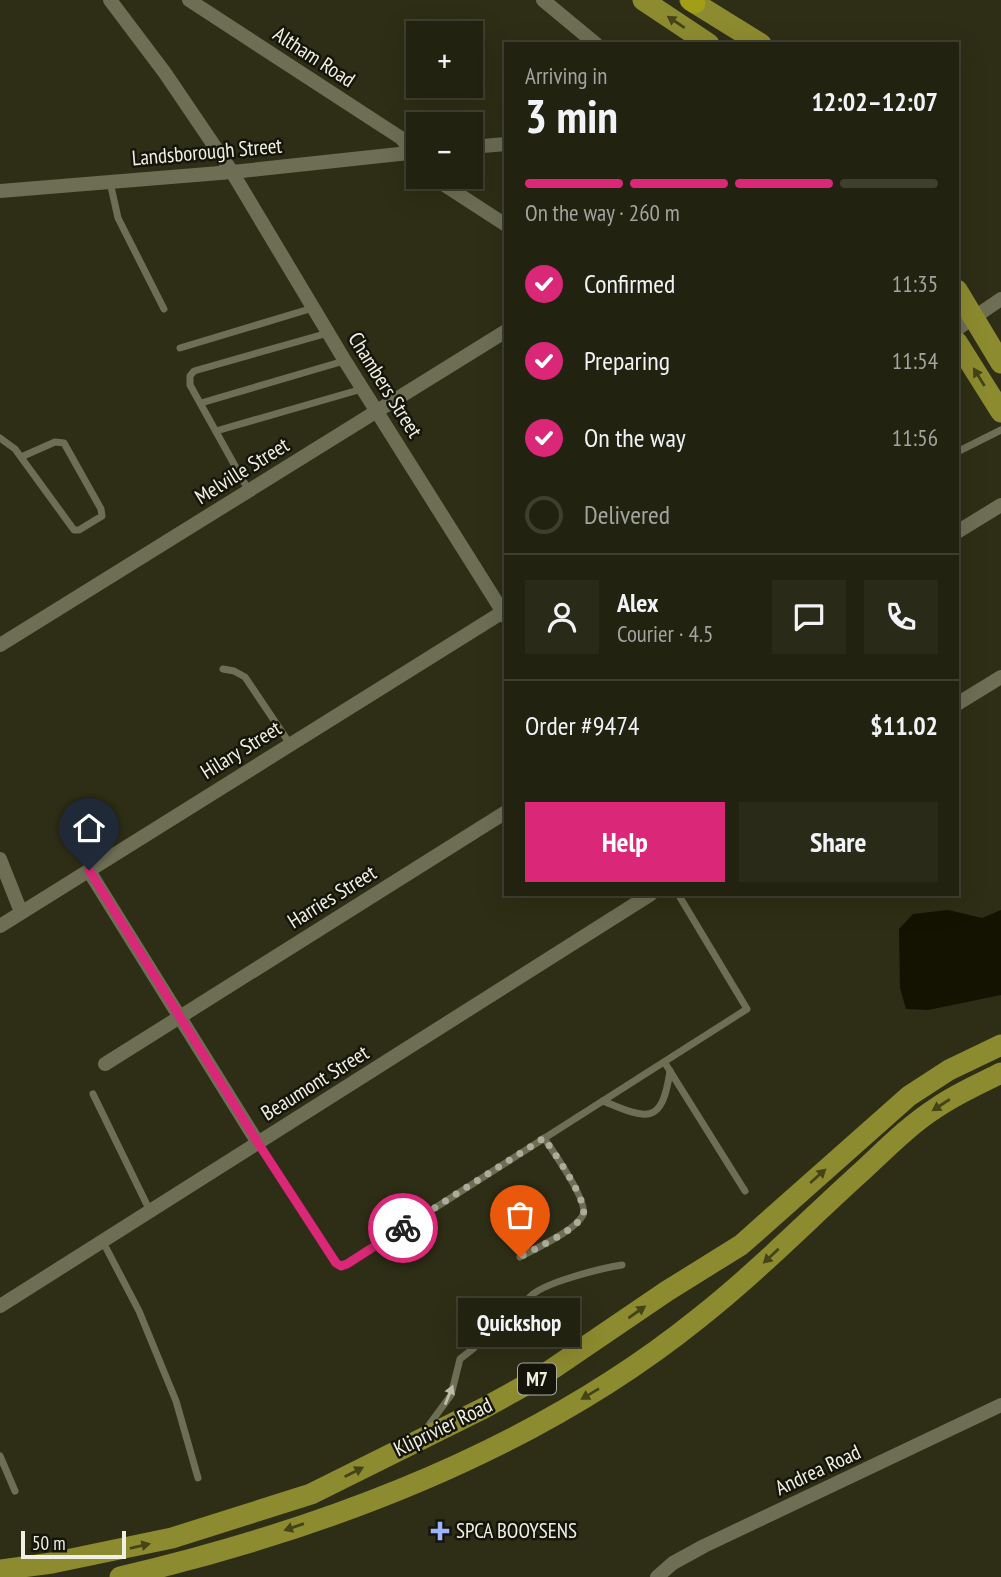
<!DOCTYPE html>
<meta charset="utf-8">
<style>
body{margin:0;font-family:"PT Sans Narrow",sans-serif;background:#2a2a19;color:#f1f3f6;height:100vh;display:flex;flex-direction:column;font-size:26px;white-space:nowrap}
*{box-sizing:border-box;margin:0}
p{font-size:23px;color:#a2a49f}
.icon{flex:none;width:38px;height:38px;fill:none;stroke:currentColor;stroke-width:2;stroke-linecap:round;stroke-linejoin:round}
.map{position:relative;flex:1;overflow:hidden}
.drawer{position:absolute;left:504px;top:42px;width:455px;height:854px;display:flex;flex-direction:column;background:#222210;border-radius:0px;box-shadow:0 7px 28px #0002,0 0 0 2px #3f3f30}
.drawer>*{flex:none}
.fabs{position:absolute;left:406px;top:21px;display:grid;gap:14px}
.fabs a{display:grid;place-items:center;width:77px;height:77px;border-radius:0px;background:#222210;box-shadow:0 7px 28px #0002,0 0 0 2px #3f3f30;font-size:35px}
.scale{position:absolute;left:21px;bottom:18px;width:105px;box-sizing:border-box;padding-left:7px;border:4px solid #eff0e1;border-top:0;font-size:19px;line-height:24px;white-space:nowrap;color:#eff0e1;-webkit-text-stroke:5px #15150b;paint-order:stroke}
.pin{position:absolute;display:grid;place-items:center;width:60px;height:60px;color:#fff;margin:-72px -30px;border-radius:50% 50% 50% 0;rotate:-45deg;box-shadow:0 0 7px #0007}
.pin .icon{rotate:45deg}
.courier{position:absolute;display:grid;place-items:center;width:70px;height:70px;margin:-35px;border:5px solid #db2777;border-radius:50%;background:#fff;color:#222;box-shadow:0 2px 9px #0007}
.bubble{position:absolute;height:49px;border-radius:0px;background:#222210;box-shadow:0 7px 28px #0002,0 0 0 2px #3f3f30;font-size:23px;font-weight:700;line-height:49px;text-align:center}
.head em{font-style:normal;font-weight:700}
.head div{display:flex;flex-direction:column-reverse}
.head{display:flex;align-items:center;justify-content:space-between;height:119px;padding:0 21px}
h1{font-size:46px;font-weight:700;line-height:52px}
.bar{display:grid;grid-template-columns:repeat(4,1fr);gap:10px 7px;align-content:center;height:84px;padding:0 21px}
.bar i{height:9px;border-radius:5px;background:#3f3f30}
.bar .selected{background:#db2777}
.bar p{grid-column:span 4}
.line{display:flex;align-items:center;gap:18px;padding:0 21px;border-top:2px solid #3f3f30}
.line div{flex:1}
.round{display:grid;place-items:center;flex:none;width:74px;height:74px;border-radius:0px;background:#2a2a19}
ol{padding:0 21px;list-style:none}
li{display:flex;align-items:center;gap:21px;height:77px}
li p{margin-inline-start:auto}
li .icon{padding:7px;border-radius:50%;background:#db2777;color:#fff;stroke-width:4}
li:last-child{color:#a2a49f}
li i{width:38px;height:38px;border:4px solid #3f3f30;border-radius:50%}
.button{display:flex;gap:14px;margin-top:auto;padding:14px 21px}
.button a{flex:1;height:80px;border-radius:0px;background:#db2777;color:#fff;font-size:28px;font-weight:700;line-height:80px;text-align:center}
.button a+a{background:#2a2a19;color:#f1f3f6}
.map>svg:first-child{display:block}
.water{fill:#141302}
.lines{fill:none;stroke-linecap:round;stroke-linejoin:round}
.lane{stroke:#6d6e54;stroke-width:7}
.street{stroke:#6d6e54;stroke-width:14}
.primary{stroke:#8d8b2f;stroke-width:21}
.highway{stroke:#a29f16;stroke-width:21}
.oneway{fill:#454419}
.oneway2{fill:#bbbca9}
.done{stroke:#abac9a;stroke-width:7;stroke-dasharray:0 12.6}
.route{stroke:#db2777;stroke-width:9}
.poi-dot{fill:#9db4fd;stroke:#15150b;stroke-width:2.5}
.labels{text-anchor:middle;stroke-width:5;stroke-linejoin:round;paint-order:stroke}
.shield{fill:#15150b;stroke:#aeaea1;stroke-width:2}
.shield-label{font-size:19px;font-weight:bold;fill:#eff0e1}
.street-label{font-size:21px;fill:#eff0e1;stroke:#15150b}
.poi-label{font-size:21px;fill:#eff0e1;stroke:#15150b;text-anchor:start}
</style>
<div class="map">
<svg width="1001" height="1577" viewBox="0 0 1001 1577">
<rect width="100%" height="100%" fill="#2e2e16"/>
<polygon class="water" points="948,910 982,918 1001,910 1001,995 928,1010 906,1009 900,988 899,929 913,914"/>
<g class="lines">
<g class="lane">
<polyline points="110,182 118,218 164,309"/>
<polyline points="180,348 313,308"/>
<polyline points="201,403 344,361"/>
<polyline points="216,431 362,389"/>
<polyline points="0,438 15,449 74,530 79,530 102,516 101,509 64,443 55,442 21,457"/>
<polyline points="957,452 1001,430"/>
<polyline points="249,491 190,385 190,376 194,371 328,333"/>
<polyline points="223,669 234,671 245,677 290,744"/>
<polyline points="665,1063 745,1191"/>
<polyline points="93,1094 150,1211"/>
<path d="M603 1101C648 1120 662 1125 670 1071"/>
<polyline points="258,1143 336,1263 341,1266 347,1264 747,1009 678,894"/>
<polyline points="103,1242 139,1311 176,1401 198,1478"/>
<path d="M520 1257C536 1248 575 1231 583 1215 589 1202 553 1151 544 1138"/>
<path d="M528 1331C526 1320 522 1308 529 1298 540 1283 603 1268 622 1265"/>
<path d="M501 1336C532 1323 550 1342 581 1341"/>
<polyline points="426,1429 451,1395 460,1359 474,1348"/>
<polyline points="0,1456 15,1491"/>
</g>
<g class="street">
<polyline points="110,0 165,73 232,172 345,361 506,617"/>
<polyline points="189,0 401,138 417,158"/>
<polyline points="543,0 596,44"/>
<polyline points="471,147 506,144"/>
<polyline points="432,177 506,225"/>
<polyline points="0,191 232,172 418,152"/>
<polyline points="957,329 1001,299"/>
<polyline points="957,532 1001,505"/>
<polyline points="0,645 506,331"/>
<polyline points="957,704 1001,677"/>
<polyline points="0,859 21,912"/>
<polyline points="89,871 258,1143"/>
<polyline points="0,926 506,610"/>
<polyline points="105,1064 506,812"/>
<polyline points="0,1306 651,894"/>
<polyline points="657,1577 673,1563 704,1546 1001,1405"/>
</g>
<g class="primary">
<polyline points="643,0 709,44"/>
<polyline points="690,0 761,44"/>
<polyline points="957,290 1001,363"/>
<polyline points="957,342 1001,412"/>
<polyline points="0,1570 52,1563 172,1538 311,1494 484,1408 542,1376 667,1291 741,1245 909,1096 949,1070 1001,1045"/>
<path d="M120 1577C325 1529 534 1451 699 1318 756 1273 806 1222 860 1173 884 1151 908 1126 936 1108 956 1094 979 1084 1001 1073"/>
</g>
<polyline class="highway" points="691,0 695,3"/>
</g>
<defs><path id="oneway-solid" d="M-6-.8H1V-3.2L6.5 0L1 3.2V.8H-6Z" transform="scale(1.75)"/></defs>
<g class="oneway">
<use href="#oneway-solid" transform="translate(676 22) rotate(-146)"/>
<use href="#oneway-solid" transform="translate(979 377) rotate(-122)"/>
<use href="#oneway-solid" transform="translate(941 1105) rotate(147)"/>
<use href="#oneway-solid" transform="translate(818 1176) rotate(-42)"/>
<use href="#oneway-solid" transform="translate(771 1256) rotate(137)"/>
<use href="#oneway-solid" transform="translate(637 1312) rotate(-35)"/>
<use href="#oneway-solid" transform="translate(590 1394) rotate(149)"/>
<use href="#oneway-solid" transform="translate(354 1472) rotate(-27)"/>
<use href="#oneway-solid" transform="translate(294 1527) rotate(161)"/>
<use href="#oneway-solid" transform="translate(140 1546) rotate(-13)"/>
</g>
<use class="oneway2" href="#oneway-solid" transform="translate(449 1395) rotate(-68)"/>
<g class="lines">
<path class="done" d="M403 1228 544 1138C553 1151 589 1202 583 1215 576 1231 535 1248 520 1257"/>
<polyline class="route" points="89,870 258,1143 336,1263 341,1266 347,1264 403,1228"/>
</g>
<path class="poi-dot" d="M436.5 1520.5h7v7h7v7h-7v7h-7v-7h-7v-7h7z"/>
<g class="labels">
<rect class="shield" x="518" y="1363.5" width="38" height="31" rx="5"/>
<g class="shield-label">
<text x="537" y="1386">M7</text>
</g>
<g class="street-label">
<text transform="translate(314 57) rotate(33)" y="7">Altham Road</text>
<text transform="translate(207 152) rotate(-5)" y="7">Landsborough Street</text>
<text transform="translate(385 385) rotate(58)" y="7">Chambers Street</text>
<text transform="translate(242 471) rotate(-32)" y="7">Melville Street</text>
<text transform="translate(241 750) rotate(-32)" y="7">Hilary Street</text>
<text transform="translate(332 897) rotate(-32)" y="7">Harries Street</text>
<text transform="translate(315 1083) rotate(-32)" y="7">Beaumont Street</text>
<text transform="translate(443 1427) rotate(-26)" y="7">Kliprivier Road</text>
<text transform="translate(818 1470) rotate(-25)" y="7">Andrea Road</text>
</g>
<g class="poi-label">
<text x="456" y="1538">SPCA BOOYSENS</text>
</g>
</g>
</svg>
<div class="fabs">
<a>+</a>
<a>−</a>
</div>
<div class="scale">50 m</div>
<div class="pin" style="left:520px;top:1257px;background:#ea580c"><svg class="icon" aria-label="bag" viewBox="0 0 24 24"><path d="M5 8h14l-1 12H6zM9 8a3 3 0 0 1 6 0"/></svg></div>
<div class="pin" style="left:89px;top:870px;background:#1f2937"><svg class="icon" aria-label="home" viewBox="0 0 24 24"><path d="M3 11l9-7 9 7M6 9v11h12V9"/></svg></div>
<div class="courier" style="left:403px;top:1228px"><svg class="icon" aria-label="bike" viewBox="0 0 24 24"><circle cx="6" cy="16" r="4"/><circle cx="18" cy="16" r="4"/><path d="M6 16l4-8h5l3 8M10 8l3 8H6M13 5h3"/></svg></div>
<div class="bubble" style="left:458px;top:1298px;width:122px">Quickshop</div>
<section class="drawer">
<div class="head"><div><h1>3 min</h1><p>Arriving in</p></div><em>12:02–12:07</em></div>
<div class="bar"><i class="selected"></i><i class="selected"></i><i class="selected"></i><i></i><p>On the way · 260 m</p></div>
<ol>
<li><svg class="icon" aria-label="check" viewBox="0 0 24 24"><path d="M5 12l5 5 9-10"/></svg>Confirmed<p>11:35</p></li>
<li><svg class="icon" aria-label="check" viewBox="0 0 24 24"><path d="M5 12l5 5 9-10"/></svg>Preparing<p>11:54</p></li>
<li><svg class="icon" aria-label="check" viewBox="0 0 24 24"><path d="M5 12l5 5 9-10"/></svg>On the way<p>11:56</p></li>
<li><i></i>Delivered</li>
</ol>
<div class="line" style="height:126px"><a class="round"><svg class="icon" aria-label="person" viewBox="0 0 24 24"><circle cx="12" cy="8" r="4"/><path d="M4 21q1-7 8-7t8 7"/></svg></a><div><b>Alex</b><p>Courier · 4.5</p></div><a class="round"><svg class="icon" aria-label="chat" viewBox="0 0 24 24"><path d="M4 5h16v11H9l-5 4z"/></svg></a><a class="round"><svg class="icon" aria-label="phone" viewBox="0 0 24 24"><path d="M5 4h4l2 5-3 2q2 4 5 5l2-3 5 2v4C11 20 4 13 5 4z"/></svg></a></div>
<div class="line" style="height:91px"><div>Order #9474</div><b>$11.02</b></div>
<div class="button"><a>Help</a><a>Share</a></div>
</section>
</div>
